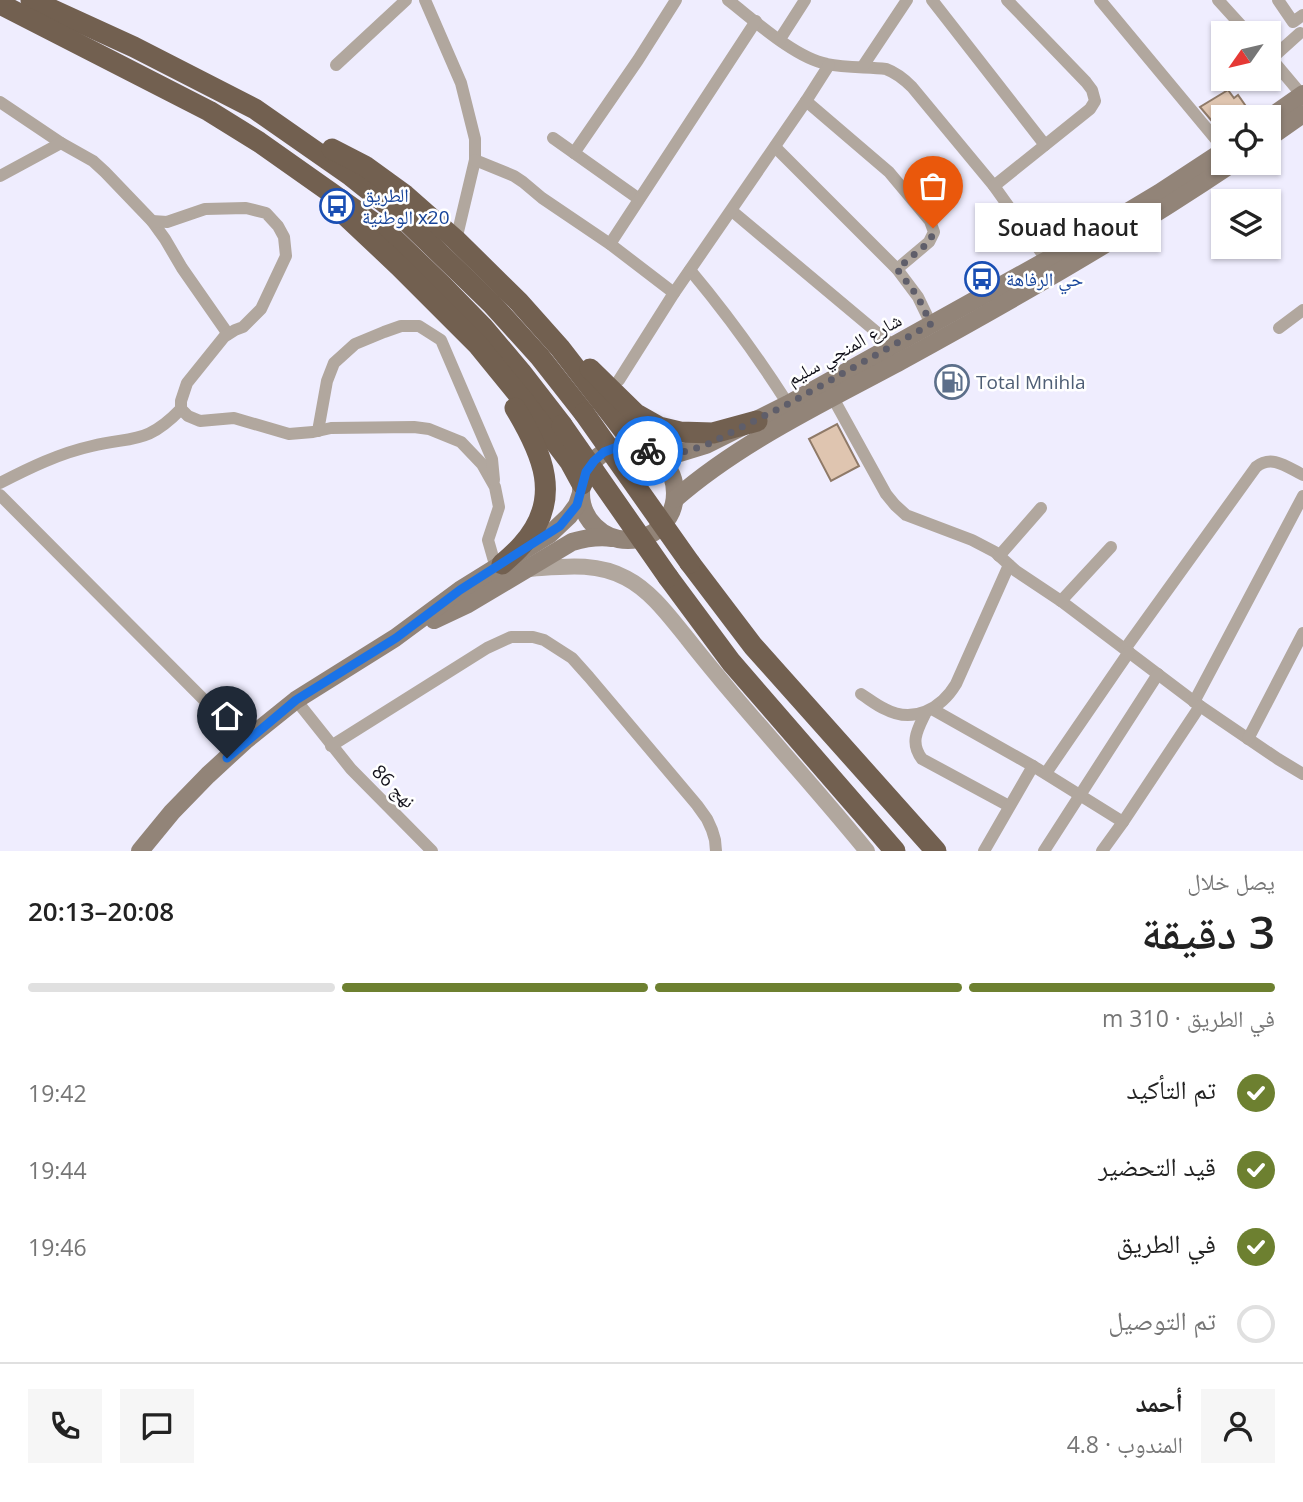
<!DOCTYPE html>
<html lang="ar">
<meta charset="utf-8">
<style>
body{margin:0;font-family:"Open Sans","Noto Naskh Arabic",sans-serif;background:#f6f6f6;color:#222;direction:rtl;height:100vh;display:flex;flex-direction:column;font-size:26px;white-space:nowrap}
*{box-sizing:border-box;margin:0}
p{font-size:23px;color:#767676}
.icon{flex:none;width:38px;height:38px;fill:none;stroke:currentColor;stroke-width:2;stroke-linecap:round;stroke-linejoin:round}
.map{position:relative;height:851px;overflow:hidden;direction:ltr}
.side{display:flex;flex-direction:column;background:#fff;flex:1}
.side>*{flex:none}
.needle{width:46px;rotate:236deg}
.controls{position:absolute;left:1211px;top:21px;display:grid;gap:14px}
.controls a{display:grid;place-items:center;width:70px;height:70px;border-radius:0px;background:#fff;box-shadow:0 2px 5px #0004;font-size:35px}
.pin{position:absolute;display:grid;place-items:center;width:60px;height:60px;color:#fff;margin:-72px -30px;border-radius:50% 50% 50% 0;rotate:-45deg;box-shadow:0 0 7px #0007}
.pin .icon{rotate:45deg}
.courier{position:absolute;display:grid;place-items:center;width:70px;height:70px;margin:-35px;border:5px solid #1a73e8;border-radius:50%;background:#fff;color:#222;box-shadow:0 2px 9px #0007}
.bubble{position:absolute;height:49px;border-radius:0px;background:#fff;box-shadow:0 2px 5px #0004;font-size:23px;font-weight:600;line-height:49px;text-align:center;direction:rtl}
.headline em{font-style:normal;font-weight:600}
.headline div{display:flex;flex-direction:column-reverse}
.headline{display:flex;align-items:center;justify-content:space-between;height:119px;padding:0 28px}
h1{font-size:46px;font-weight:600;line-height:52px}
.bar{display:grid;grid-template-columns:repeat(4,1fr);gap:10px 7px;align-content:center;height:84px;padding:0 28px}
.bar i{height:9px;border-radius:5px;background:#e0e0e0}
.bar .selected{background:#6d8030}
.bar p{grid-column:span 4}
.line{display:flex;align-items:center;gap:18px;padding:0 28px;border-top:2px solid #e0e0e0}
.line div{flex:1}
.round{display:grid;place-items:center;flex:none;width:74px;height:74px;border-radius:0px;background:#f6f6f6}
ol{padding:0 28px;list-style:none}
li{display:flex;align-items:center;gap:21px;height:77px}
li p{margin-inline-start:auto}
li .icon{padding:7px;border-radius:50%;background:#6d8030;color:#fff;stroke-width:4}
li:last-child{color:#767676}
li i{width:38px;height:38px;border:4px solid #e0e0e0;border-radius:50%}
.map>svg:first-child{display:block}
.building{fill:#dfc5b0;stroke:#8f7a68;stroke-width:2}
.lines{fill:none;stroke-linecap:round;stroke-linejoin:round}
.minor{stroke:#b1a79e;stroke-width:12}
.tertiary{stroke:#b1a79e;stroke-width:16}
.secondary{stroke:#928478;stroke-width:18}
.trunk{stroke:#726050;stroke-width:21}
.trunk-bridge{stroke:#726050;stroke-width:21}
.done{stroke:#5f5e6a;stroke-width:7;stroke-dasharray:0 12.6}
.route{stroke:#1a73e8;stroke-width:9}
.labels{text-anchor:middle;stroke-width:5;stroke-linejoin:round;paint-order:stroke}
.transit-label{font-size:19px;fill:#164399;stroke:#fff;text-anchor:start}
.street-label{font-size:19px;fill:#12111a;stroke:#fff}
.service-label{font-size:19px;fill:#4e5e75;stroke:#fff;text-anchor:start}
</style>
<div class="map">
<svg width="1303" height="851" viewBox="0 0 1303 851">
<rect width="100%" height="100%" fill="#efedfe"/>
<g class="building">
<polygon points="1228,90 1234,98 1238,95 1250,112 1243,117 1223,117 1223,122 1217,127 1200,107"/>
<polygon points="837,424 859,466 831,481 809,439"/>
</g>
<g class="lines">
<g class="minor">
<polyline points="425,0 461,83 475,139 475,160 456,240"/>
<path d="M728 0C754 20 795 58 827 64 845 68 867 67 886 69 897 73 904 79 912 87L994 186 1051 266"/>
<polyline points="932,0 1045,145"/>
<polyline points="1100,0 1223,148"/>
<polyline points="1218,0 1248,33"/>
<polyline points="1278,0 1293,22 1303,15"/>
<polyline points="780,39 805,0"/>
<polyline points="1269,56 1302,95"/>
<polyline points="1271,59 1300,33"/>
<polyline points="336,65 406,0"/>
<polyline points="863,66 907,0"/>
<polyline points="806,101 889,172 930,221 934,232 929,242 897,269"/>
<polyline points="0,102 61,143 93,161 105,172 152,221 165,239 182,268 228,334"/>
<polyline points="553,138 639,199"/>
<polyline points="775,147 897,269 918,297 931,324"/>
<polyline points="574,153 638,60 676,0"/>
<polyline points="475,160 514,176 523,182 542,198 610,244 674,293"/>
<polyline points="0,176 61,143"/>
<polyline points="994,186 1090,109 1095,101 1092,90 1086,82 1007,0"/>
<polyline points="732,211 892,345"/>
<polyline points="610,244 756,21"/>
<path d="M690 270C726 313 758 357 788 404"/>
<polyline points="1279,328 1303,310"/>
<polyline points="619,380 674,293 806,101 829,65"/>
<polyline points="833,398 886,494 895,505 906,515 972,540 995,552 1016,571 1061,601 1200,706 1278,759 1303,774"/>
<polyline points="181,409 188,416 200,421 234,418 289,434 313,432 331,428 414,427 429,429 461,442 482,464 495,487 499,507 488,540 496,568"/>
<polyline points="318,431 327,381 334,363 355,344 384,332 401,326 419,326 441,340 492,459 494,480"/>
<path d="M0 483C29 468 60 453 92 446 135 436 147 444 181 409V401L187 383 224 337 235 330 243 327 261 309 286 256 284 237 278 226 266 213 246 208 205 209 167 222 152 221"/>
<polyline points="0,495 245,741"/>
<polyline points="999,556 1041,508"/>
<polyline points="1061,601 1111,547"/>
<path d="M1125 649 1256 467C1272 454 1287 467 1303 475"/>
<path d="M861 694C869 699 876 705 885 709 913 724 941 709 956 684L1009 565"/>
<polyline points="296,700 351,769 432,851"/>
<polyline points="1194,702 1303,496"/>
<polyline points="932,709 1033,766 1123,822 1200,706"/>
<path d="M926 712C918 729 909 742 922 759L1009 806"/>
<polyline points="1248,739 1303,633"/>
<polyline points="331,746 487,648 511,637 533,637 544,640 572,658 589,677 697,805 707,819 712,830 715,840 716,851"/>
<polyline points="1046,773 1129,652"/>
<polyline points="984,851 1033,766"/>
<polyline points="1044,851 1158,674"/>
<polyline points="1102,851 1123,822"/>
</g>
<path class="tertiary" d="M526 569C560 567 595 561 626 578 651 591 669 616 687 638 701 656 716 674 731 692 776 745 823 797 867 851"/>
<g class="secondary">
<polyline points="1269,118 1303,94"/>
<polyline points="1269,138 1303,114"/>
<circle cx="628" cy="493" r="47"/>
<polyline points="656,455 680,453 706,445 788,404 1047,260 1159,193 1223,151"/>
<path d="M675 499C740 442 825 402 901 361 1014 299 1126 235 1233 163"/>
<path d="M434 620 468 604 572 542C586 538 597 536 612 538"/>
<polyline points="140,851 172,812 208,775 245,741 296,700 395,638 460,590 550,534 569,516 577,505 581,493"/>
</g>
<g class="trunk">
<polyline points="31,0 134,47 255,109 351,176 400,215 492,304 540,357 584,413"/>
<polyline points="0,4 209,111 259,142 388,233 443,286 483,327 521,372 562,425"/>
<polyline points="332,149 365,166 405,195 456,240 519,302 560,348 625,432 643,448"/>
<polyline points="346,216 399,266 478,345 526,404 570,462 582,484"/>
<polyline points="590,369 636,414 659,427 680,432 713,433 757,421"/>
<polyline points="690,563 753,646 936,851"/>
<path d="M502 564C509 558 516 552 522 545 564 499 542 453 515 408"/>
<polyline points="668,577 731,662 895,851"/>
</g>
<g class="trunk-bridge">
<polyline points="584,413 690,563"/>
<polyline points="562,425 668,577"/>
</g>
</g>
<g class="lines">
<polyline class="done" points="648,451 656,455 680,453 706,445 788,404 931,324 918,297 897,269 929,242 934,232 933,228"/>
<polyline class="route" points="227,758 296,700 396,638 460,590 560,526 577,505 586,472 594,461 604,452 617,447 630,446 648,451"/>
</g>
<defs>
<g id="bus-ring" transform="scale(1.75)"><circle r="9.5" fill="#fff" stroke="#1a4fb4" stroke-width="1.5"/><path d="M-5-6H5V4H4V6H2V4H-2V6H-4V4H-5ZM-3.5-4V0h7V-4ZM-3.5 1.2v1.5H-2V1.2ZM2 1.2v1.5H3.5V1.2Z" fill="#1a4fb4"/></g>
<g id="fuel-ring" transform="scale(1.75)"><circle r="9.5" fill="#fff" stroke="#5c6f8a" stroke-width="1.5"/><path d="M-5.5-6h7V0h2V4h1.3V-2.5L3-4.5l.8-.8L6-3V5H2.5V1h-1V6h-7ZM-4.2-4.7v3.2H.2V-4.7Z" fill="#5c6f8a"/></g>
</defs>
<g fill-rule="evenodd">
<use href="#bus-ring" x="337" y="206"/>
<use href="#bus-ring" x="982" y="279"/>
<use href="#fuel-ring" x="952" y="382"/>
</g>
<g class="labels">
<g class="transit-label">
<text x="362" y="202">الطريق<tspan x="362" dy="22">الوطنية x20</tspan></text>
<text x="1006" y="286">حي الرفاهة</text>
</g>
<g class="street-label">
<text transform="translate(844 349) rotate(-29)" y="7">شارع المنجي سليم</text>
<text transform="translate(394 786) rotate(45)" y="7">نهج 86</text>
</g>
<g class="service-label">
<text x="976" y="389">Total Mnihla</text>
</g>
</g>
</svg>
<div class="controls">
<a><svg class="needle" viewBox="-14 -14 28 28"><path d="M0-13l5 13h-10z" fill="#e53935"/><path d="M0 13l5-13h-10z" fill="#767676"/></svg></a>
<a><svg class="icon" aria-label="locate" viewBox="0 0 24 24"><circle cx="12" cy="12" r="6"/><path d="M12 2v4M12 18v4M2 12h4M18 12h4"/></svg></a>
<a><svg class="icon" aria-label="layers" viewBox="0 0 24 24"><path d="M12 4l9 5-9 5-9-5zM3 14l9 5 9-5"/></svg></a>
</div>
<div class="pin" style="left:933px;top:228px;background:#ea580c"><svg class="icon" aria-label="bag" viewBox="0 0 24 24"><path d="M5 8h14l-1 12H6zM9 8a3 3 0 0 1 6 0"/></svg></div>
<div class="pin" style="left:227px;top:758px;background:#1f2937"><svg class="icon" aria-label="home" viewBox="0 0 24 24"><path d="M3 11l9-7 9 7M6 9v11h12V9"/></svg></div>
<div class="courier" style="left:648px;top:451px"><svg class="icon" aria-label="bike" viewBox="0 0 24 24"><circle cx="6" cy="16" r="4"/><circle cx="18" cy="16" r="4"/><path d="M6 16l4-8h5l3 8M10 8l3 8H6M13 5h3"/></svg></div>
<div class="bubble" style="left:975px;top:203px;width:186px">Souad haout</div>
</div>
<section class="side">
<div class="headline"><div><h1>3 دقيقة</h1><p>يصل خلال</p></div><em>20:08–20:13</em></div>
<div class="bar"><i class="selected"></i><i class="selected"></i><i class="selected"></i><i></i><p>في الطريق · 310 m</p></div>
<ol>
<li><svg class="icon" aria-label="check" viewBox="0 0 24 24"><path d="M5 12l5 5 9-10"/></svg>تم التأكيد<p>19:42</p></li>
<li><svg class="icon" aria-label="check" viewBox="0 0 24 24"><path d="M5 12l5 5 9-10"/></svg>قيد التحضير<p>19:44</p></li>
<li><svg class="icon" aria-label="check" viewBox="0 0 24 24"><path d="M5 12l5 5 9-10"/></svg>في الطريق<p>19:46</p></li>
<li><i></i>تم التوصيل</li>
</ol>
<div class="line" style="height:126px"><a class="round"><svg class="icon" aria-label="person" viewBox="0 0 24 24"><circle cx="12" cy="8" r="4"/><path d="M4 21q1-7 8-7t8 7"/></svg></a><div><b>أحمد</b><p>المندوب · 4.8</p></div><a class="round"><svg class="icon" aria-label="chat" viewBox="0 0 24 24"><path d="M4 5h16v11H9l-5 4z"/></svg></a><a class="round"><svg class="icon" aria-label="phone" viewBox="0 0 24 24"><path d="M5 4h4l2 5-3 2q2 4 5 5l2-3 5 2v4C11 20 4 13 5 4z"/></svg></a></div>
</section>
